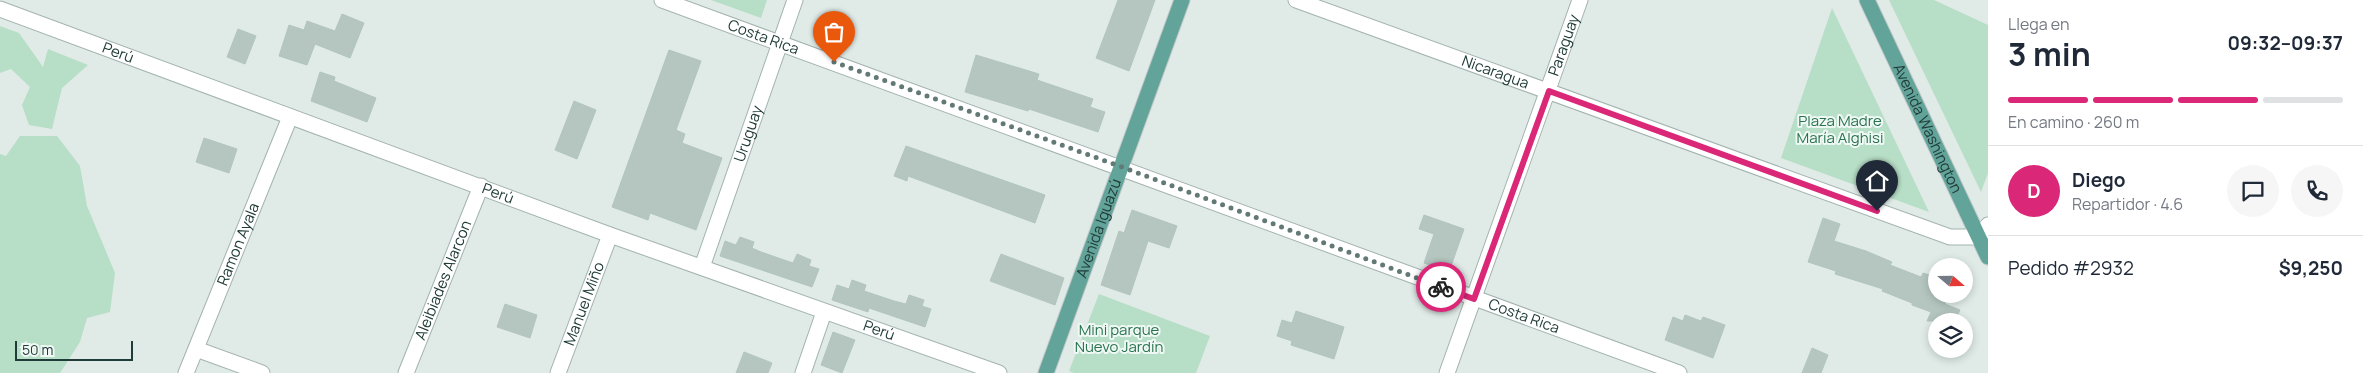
<!DOCTYPE html>
<html lang="es">
<meta charset="utf-8">
<style>
body{margin:0;font-family:Manrope,sans-serif;background:#f6f6f7;color:#1f2937;height:100vh;display:flex;flex-direction:column;font-size:19px;white-space:nowrap}
*{box-sizing:border-box;margin:0}
p{font-size:16px;color:#747a83}
.icon{flex:none;width:28px;height:28px;fill:none;stroke:currentColor;stroke-width:2;stroke-linecap:round;stroke-linejoin:round}
.map{position:relative;flex:1;overflow:hidden}
.panel{display:flex;flex-direction:column;background:#fff;width:375px}
.panel>*{flex:none}
.needle{width:32px;rotate:110deg}
.controls{position:absolute;left:1928px;top:258px;display:grid;gap:10px}
.controls a{display:grid;place-items:center;width:45px;height:45px;border-radius:50%;background:#fff;box-shadow:0 2px 8px #0003;font-size:25px}
.scale{position:absolute;left:15px;bottom:12px;width:118px;box-sizing:border-box;padding-left:5px;border:2px solid #203c38;border-top:0;font-size:14px;line-height:18px;white-space:nowrap;color:#203c38;-webkit-text-stroke:4px #f0f8f5;paint-order:stroke}
.pin{position:absolute;display:grid;place-items:center;width:42px;height:42px;color:#fff;margin:-51px -21px;border-radius:50% 50% 50% 0;rotate:-45deg;box-shadow:0 0 5px #0007}
.pin .icon{rotate:45deg}
.courier{position:absolute;display:grid;place-items:center;width:50px;height:50px;margin:-25px;border:4px solid #db2777;border-radius:50%;background:#fff;color:#222;box-shadow:0 1px 6px #0007}
.headline em{font-style:normal;font-weight:700}
.headline div{display:flex;flex-direction:column-reverse}
.headline{display:flex;align-items:center;justify-content:space-between;height:85px;padding:0 20px}
h1{font-size:32px;font-weight:700;line-height:38px}
.bar{display:grid;grid-template-columns:repeat(4,1fr);gap:8px 5px;align-content:center;height:60px;padding:0 20px}
.bar i{height:6px;border-radius:4px;background:#e0e1e3}
.bar .on{background:#db2777}
.bar p{grid-column:span 4}
.line{display:flex;align-items:center;gap:12px;padding:0 20px;border-top:1px solid #e0e1e3}
.line div{flex:1}
.round{display:grid;place-items:center;flex:none;width:52px;height:52px;border-radius:26px;background:#f6f6f7}
main{display:flex;flex:1;min-height:0}
.map>svg:first-child{display:block}
.green{fill:#b7dec6}
.building{fill:#b5c6c1;stroke:#b2c5bf}
.lines{fill:none;stroke-linecap:round;stroke-linejoin:round}
.minor-casing{stroke:#a3b3af;stroke-width:17}
.major-casing{stroke:#c1c8c7;stroke-width:17}
.minor{stroke:#fff;stroke-width:15}
.major{stroke:#62a39a;stroke-width:15}
.done{stroke:#637975;stroke-width:5;stroke-dasharray:0 9}
.route{stroke:#db2777;stroke-width:6}
.labels{text-anchor:middle;stroke-width:4;stroke-linejoin:round;paint-order:stroke}
.street-label{font-size:15px;fill:#203c38;stroke:#f0f8f5}
.park-label{font-size:15px;fill:#29744f;stroke:#f0f8f5}
</style>
<main>
<div class="map">
<svg width="1988" height="373" viewBox="0 0 1988 373">
<rect width="100%" height="100%" fill="#e0ebe7"/>
<g class="green">
<polygon points="711,0 767,0 761,18"/>
<polygon points="1889,0 1934,0 1988,25 1988,173 1981,192"/>
<polygon points="1832,8 1929,212 1781,158"/>
<polygon points="0,26 19,33 43,67 48,49 88,65 62,88 52,129 29,125 22,105 30,87 11,69 0,73"/>
<polygon points="20,136 57,136 80,166 87,206 115,273 110,312 87,318 80,342 60,373 0,373 0,154 6,156"/>
<polygon points="1099,294 1210,336 1196,373 1074,373 1069,371"/>
</g>
<g class="building">
<polygon points="1118,0 1155,0 1129,71 1096,58"/>
<polygon points="342,14 364,23 350,58 315,44 307,65 279,56 289,25 304,30 307,21 335,31"/>
<polygon points="238,29 256,36 245,64 227,57"/>
<polygon points="669,50 701,61 676,130 685,134 682,143 722,158 696,230 650,213 648,220 612,207"/>
<polygon points="976,55 1039,74 1037,80 1093,99 1090,107 1105,112 1098,132 1029,109 1028,111 965,92"/>
<polygon points="320,72 335,77 334,81 376,98 367,122 311,101"/>
<polygon points="574,101 596,110 577,159 555,150"/>
<polygon points="204,138 237,149 229,173 196,162"/>
<polygon points="906,146 1045,195 1035,223 908,176 907,181 894,176"/>
<polygon points="1132,210 1177,226 1169,248 1148,241 1130,295 1101,285 1119,231 1124,233"/>
<polygon points="1424,215 1464,229 1449,272 1424,263 1434,234 1419,229"/>
<polygon points="1823,218 1840,224 1834,241 1866,251 1892,262 1890,265 1921,277 1923,273 1936,277 1936,294 1949,294 1945,304 1960,310 1955,321 1927,321 1931,312 1912,305 1912,303 1882,291 1883,289 1835,274 1836,271 1808,262"/>
<polygon points="740,237 754,242 752,248 761,252 793,263 797,254 811,260 809,266 819,269 812,287 720,256 725,241 736,245"/>
<polygon points="1001,254 1064,278 1055,305 990,281"/>
<polygon points="852,280 866,285 864,291 894,301 906,304 909,295 924,300 922,306 931,309 925,327 869,308 868,312 832,300 837,285 849,289"/>
<polygon points="505,304 537,315 530,338 497,327"/>
<polygon points="1296,311 1344,327 1334,359 1291,345 1292,341 1277,336 1282,320 1292,323"/>
<polygon points="1685,315 1701,321 1703,317 1725,325 1713,358 1665,340 1673,317 1683,321"/>
<polygon points="833,332 855,340 842,373 821,365"/>
<polygon points="1812,348 1828,355 1821,373 1802,373"/>
<polygon points="744,352 772,363 768,373 736,373"/>
</g>
<g class="lines">
<g class="minor-casing">
<g id="minor">
<path id="s1" d="M662 0 1679 373"/>
<path id="s2" d="M1296 0 1950 237H1979L1988 225"/>
<path id="s3" d="M0 9 610 235 999 373"/>
<path id="s4" d="M702 267 795 0"/>
<polyline points="196,349 262,373"/>
<path id="s5" d="M186 373 290 117"/>
<path id="s6" d="M406 373 481 186"/>
<path id="s7" d="M558 373 610 235"/>
<polyline points="803,373 824,312"/>
<path id="s8" d="M1447 373 1580 0"/>
</g>
</g>
<g class="major-casing">
<g id="major">
<path id="s9" d="M1867 0 1988 257"/>
<path id="s10" d="M1046 373 1182 0"/>
</g>
</g>
<use href="#minor" class="minor"/>
<use href="#major" class="major"/>
</g>
<g class="lines">
<polyline class="done" points="834,62 1122,167 1441,287"/>
<polyline class="route" points="1441,287 1474,299 1549,91 1877,211"/>
</g>
<g class="labels">
<g class="street-label">
<text dy="5" stroke="none"><textPath href="#s1" startOffset="108">Costa Rica</textPath></text>
<text dy="5" stroke="none"><textPath href="#s8" startOffset="348">Paraguay</textPath></text>
<text dy="5" stroke="none"><textPath href="#s3" startOffset="126">Perú</textPath></text>
<text dy="5" stroke="none"><textPath href="#s2" startOffset="212">Nicaragua</textPath></text>
<text dy="5" stroke="none"><textPath href="#s9" startOffset="142">Avenida Washington</textPath></text>
<text dy="5" stroke="none"><textPath href="#s4" startOffset="141">Uruguay</textPath></text>
<text dy="5" stroke="none"><textPath href="#s3" startOffset="531">Perú</textPath></text>
<text dy="5" stroke="none"><textPath href="#s10" startOffset="154">Avenida Iguazú</textPath></text>
<text dy="5" stroke="none"><textPath href="#s5" startOffset="139">Ramon Ayala</textPath></text>
<text dy="5" stroke="none"><textPath href="#s6" startOffset="100">Aleibiades Alarcon</textPath></text>
<text dy="5" stroke="none"><textPath href="#s7" startOffset="74">Manuel Miño</textPath></text>
<text dy="5" stroke="none"><textPath href="#s1" startOffset="918">Costa Rica</textPath></text>
<text dy="5" stroke="none"><textPath href="#s3" startOffset="936">Perú</textPath></text>
</g>
<g class="park-label">
<text x="1840" y="126">Plaza Madre<tspan x="1840" dy="17">María Alghisi</tspan></text>
<text x="1119" y="335">Mini parque<tspan x="1119" dy="17">Nuevo Jardín</tspan></text>
</g>
</g>
</svg>
<div class="controls">
<a><svg class="needle" viewBox="-14 -14 28 28"><path d="M0-13l5 13h-10z" fill="#e53935"/><path d="M0 13l5-13h-10z" fill="#747a83"/></svg></a>
<a><svg class="icon" aria-label="layers" viewBox="0 0 24 24"><path d="M12 4l9 5-9 5-9-5zM3 14l9 5 9-5"/></svg></a>
</div>
<div class="scale">50 m</div>
<div class="pin" style="left:834px;top:62px;background:#ea580c"><svg class="icon" aria-label="bag" viewBox="0 0 24 24"><path d="M5 8h14l-1 12H6zM9 8a3 3 0 0 1 6 0"/></svg></div>
<div class="pin" style="left:1877px;top:211px;background:#1f2937"><svg class="icon" aria-label="home" viewBox="0 0 24 24"><path d="M3 11l9-7 9 7M6 9v11h12V9"/></svg></div>
<div class="courier" style="left:1441px;top:287px"><svg class="icon" aria-label="bike" viewBox="0 0 24 24"><circle cx="6" cy="16" r="4"/><circle cx="18" cy="16" r="4"/><path d="M6 16l4-8h5l3 8M10 8l3 8H6M13 5h3"/></svg></div>
</div>
<section class="panel">
<div class="headline"><div><h1>3 min</h1><p>Llega en</p></div><em>09:32–09:37</em></div>
<div class="bar"><i class="on"></i><i class="on"></i><i class="on"></i><i></i><p>En camino · 260 m</p></div>
<div class="line" style="height:90px"><b class="round" style="background:#db2777;color:#fff">D</b><div><b>Diego</b><p>Repartidor · 4.6</p></div><a class="round"><svg class="icon" aria-label="chat" viewBox="0 0 24 24"><path d="M4 5h16v11H9l-5 4z"/></svg></a><a class="round"><svg class="icon" aria-label="phone" viewBox="0 0 24 24"><path d="M5 4h4l2 5-3 2q2 4 5 5l2-3 5 2v4C11 20 4 13 5 4z"/></svg></a></div>
<div class="line" style="height:65px"><div>Pedido #2932</div><b>$9,250</b></div>
</section>
</main>
